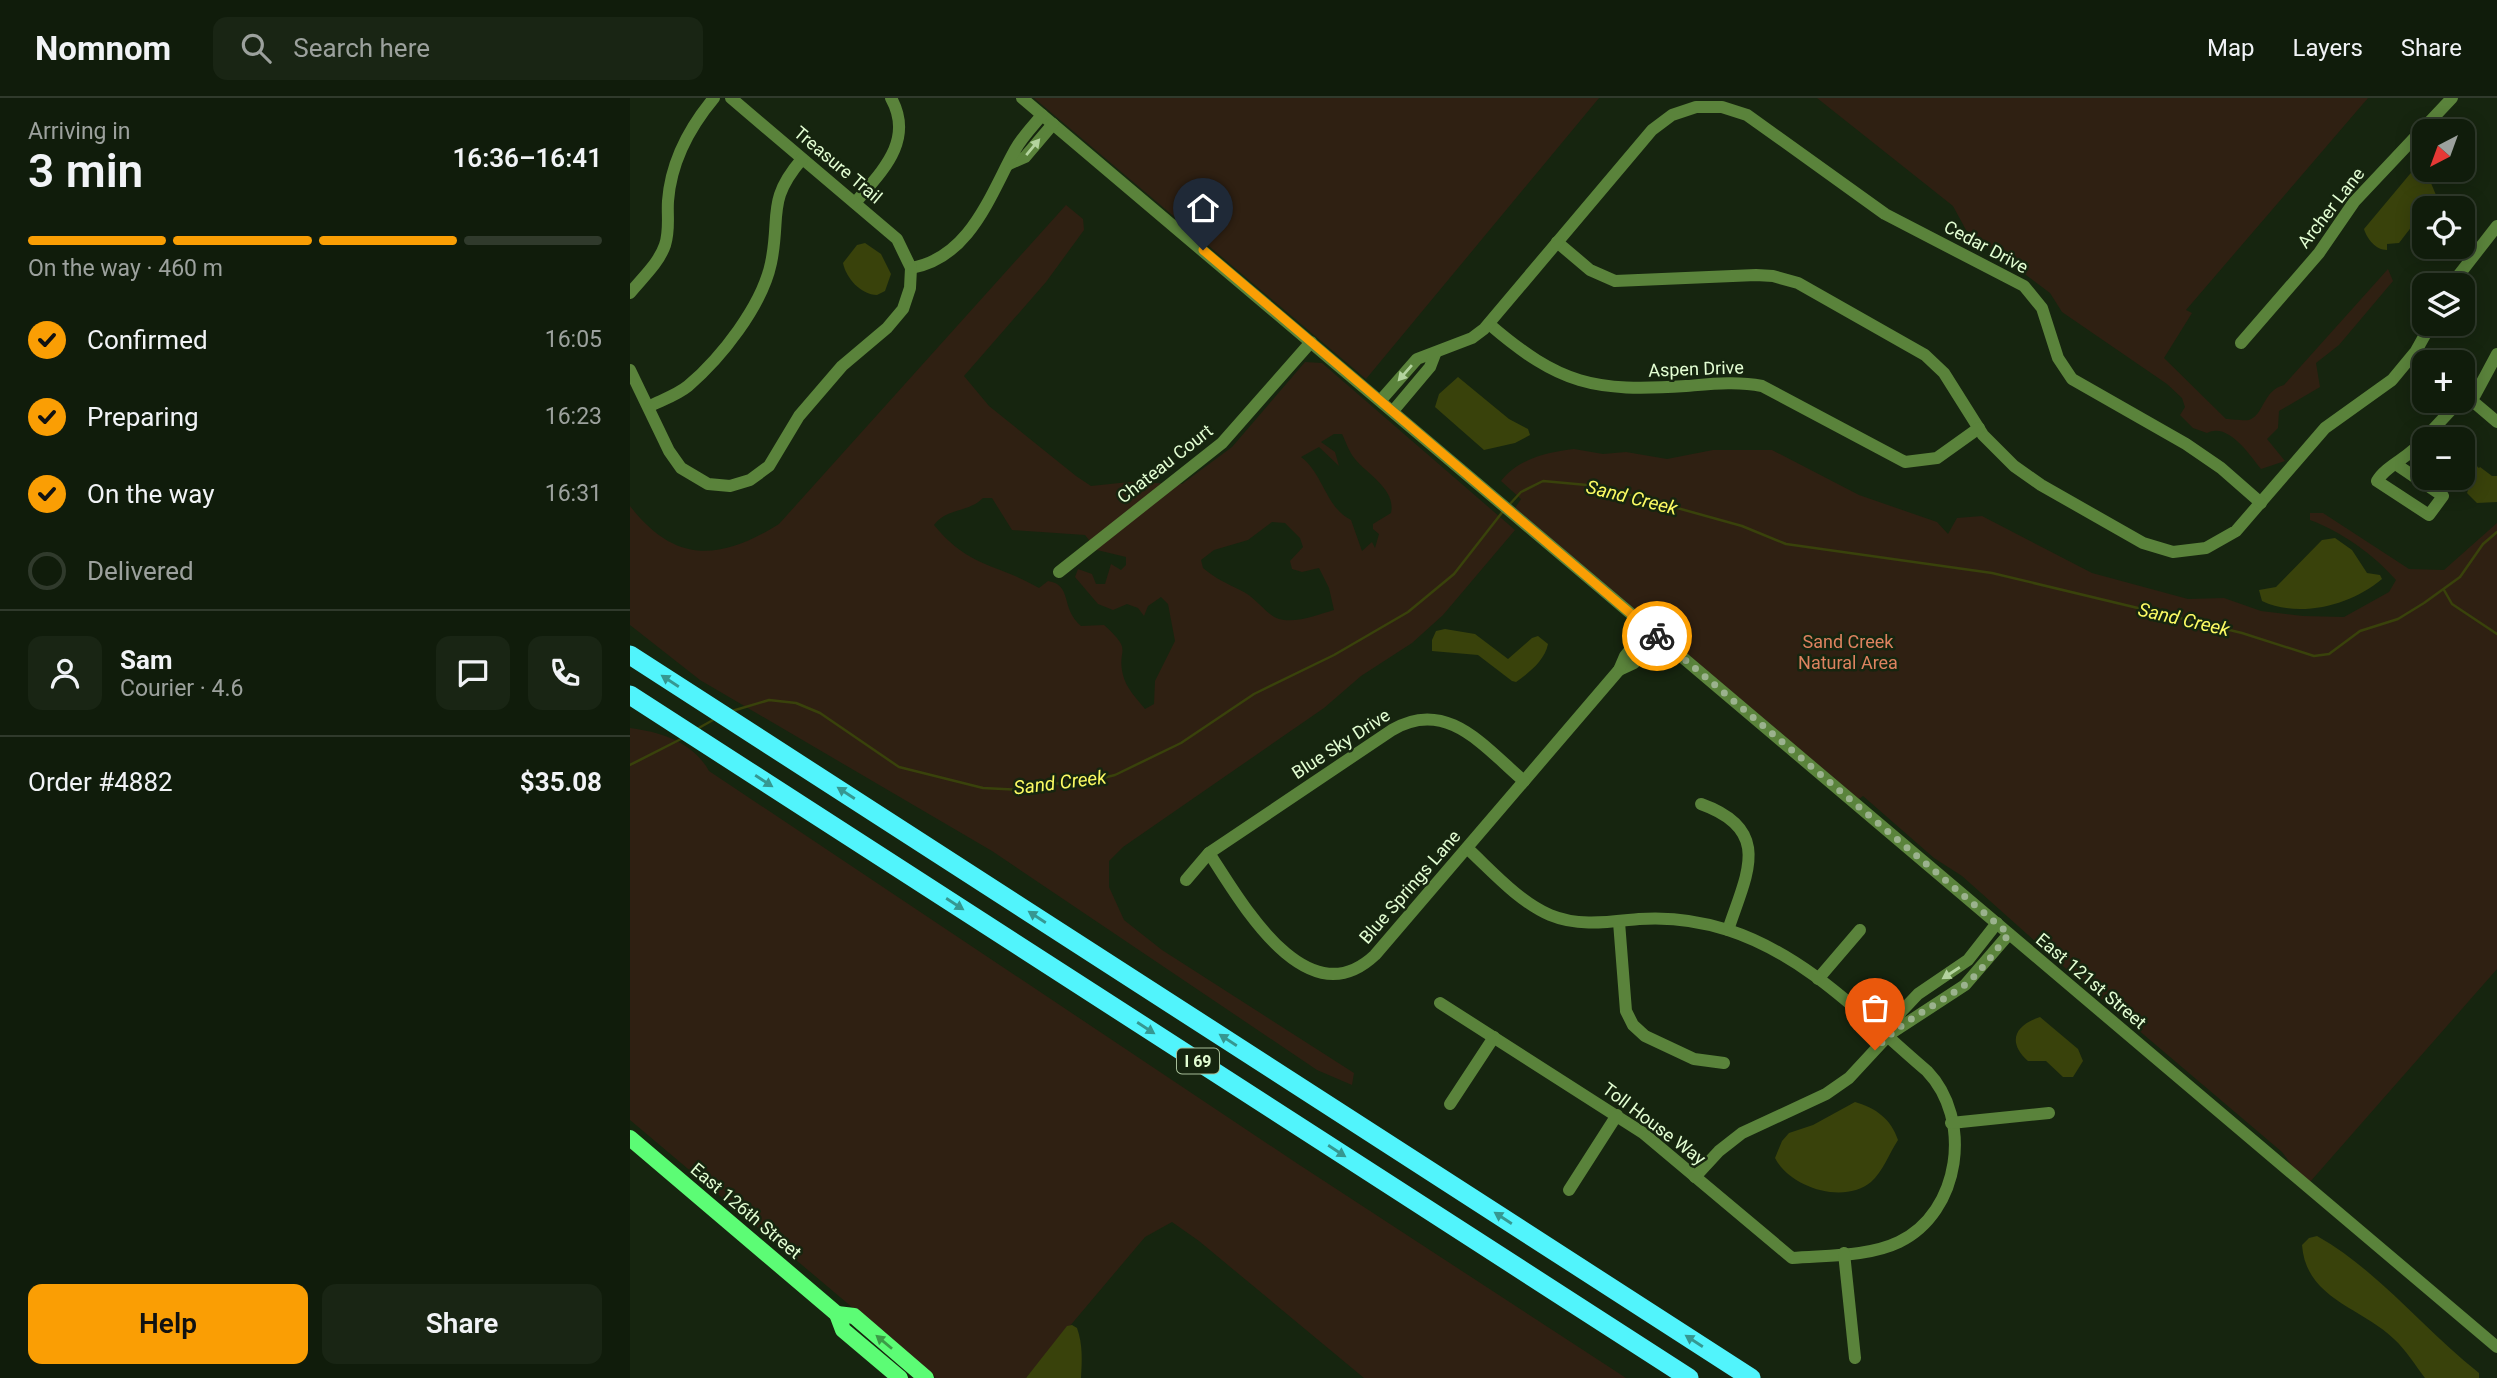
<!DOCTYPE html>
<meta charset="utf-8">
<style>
body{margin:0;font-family:Roboto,sans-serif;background:#192514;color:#f1f3f6;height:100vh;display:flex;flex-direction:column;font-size:26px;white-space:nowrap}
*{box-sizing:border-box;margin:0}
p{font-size:23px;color:#9ca19d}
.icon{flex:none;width:38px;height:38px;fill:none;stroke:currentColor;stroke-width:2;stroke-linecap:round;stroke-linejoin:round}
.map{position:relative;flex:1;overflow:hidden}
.side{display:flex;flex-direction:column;background:#101c0b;width:630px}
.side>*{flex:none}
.needle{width:46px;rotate:221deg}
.controls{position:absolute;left:1782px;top:21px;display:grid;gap:14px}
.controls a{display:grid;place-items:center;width:63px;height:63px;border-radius:14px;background:#101c0b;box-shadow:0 4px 18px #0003,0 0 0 2px #303a2c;font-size:35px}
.pin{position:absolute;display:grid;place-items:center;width:60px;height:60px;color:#fff;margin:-72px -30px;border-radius:50% 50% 50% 0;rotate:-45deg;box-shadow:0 0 7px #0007}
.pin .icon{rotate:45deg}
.courier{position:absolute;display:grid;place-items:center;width:70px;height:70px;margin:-35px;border:5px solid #fa9e04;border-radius:50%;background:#fff;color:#222;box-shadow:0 2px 9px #0007}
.summary em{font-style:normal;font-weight:600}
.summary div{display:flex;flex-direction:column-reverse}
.summary{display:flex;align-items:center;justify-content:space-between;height:119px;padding:0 28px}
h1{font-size:46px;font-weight:600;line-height:52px}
.bar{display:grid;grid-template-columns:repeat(4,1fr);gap:10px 7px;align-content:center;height:84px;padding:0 28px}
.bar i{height:9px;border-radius:5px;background:#303a2c}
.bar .active{background:#fa9e04}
.bar p{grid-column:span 4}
.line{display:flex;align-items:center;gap:18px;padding:0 28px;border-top:2px solid #303a2c}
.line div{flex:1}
.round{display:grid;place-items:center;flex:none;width:74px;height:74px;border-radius:14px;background:#192514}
ol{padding:0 28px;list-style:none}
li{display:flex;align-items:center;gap:21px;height:77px}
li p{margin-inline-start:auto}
li .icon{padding:7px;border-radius:50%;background:#fa9e04;color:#111;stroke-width:4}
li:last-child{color:#9ca19d}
li i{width:38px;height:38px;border:4px solid #303a2c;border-radius:50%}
.action{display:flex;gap:14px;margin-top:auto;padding:14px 28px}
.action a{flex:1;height:80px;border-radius:14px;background:#fa9e04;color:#111;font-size:28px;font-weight:600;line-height:80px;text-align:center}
.action a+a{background:#192514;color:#f1f3f6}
header{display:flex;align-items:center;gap:42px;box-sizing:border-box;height:98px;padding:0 35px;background:#101c0b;border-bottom:2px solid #303a2c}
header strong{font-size:33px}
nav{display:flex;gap:38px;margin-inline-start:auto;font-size:24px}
.search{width:490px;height:63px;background:#192514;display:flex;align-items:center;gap:18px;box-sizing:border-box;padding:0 24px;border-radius:14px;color:#9ca19d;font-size:26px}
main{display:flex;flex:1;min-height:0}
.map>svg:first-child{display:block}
.green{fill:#2f2012;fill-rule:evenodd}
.water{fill:#39420b}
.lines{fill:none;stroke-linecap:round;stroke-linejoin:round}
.stream{stroke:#39420b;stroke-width:2.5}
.minor{stroke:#5a833b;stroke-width:12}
.major{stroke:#5cfc75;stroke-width:16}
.highway{stroke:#51f4fc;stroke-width:19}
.oneway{fill:#b3d39e}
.oneway2{fill:#369791}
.oneway3{fill:#3c9b47}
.done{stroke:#9bb28e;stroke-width:7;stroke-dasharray:0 12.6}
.route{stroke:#fa9e04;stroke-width:9}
.labels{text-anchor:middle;stroke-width:5;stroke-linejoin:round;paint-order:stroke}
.shield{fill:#16250f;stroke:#a6bd98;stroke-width:2}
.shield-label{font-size:16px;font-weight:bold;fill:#e3fed3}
.street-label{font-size:18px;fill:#e3fed3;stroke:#16250f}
.park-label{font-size:18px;fill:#de8360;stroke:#16250f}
.water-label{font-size:19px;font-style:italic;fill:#fcfb63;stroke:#16250f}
</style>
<header>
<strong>Nomnom</strong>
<div class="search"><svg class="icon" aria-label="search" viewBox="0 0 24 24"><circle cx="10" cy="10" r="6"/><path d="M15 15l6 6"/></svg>Search here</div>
<nav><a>Map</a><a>Layers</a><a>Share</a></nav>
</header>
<main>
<section class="side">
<div class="summary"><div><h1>3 min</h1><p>Arriving in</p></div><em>16:36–16:41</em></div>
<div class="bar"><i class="active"></i><i class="active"></i><i class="active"></i><i></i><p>On the way · 460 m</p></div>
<ol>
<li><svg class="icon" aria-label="check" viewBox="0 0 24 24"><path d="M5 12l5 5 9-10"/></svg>Confirmed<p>16:05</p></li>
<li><svg class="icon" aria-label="check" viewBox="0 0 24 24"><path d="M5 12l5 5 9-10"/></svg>Preparing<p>16:23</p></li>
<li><svg class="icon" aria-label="check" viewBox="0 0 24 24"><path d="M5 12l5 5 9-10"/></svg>On the way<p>16:31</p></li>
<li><i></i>Delivered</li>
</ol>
<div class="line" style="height:126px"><a class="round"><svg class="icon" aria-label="person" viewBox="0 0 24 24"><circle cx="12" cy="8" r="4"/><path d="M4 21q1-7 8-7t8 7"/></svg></a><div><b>Sam</b><p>Courier · 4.6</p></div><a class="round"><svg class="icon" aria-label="chat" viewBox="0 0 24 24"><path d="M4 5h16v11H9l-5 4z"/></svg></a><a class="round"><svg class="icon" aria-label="phone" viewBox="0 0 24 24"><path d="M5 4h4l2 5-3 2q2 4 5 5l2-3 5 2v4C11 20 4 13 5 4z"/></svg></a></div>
<div class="line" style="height:91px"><div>Order #4882</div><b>$35.08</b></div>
<div class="action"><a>Help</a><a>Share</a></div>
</section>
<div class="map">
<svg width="1867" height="1280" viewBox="0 0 1867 1280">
<rect width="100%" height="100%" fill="#16250f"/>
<g class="green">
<polygon points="404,0 969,0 736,281"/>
<path d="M1187 0H1738L1556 212 1562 215 1534 260 1596 321C1602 321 1613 323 1619 322 1634 317 1633 292 1654 287L1758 171 1763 183 1709 247 1686 265 1690 289 1649 313 1648 330 1637 341 1655 363 1631 371C1619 356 1598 324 1577 335L1563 330 1550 317 1555 309 1552 300 1537 286 1432 214 1420 195 1336 132 1323 108Z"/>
<path d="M436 107 453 121 454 132 416 184 334 278 359 308 446 378 461 388 499 384 552 386 602 349 675 264 692 265 885 432 813 517 782 545 731 578 694 610 493 749 479 763V789L494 822 532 852 724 975 722 987 687 972 362 753 70 582 0 527V408C45 466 90 463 149 426ZM704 336H712C716 344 719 354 725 361 738 377 766 391 761 415L743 426V431L749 436 745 450 742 444 732 453 721 422C696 410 693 375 671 359L689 349 709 368 705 354 691 344ZM353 400H362L382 432 455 437 467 452 496 459V467L491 472 481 466 475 486H466L462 476 448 471 445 479 468 506 483 512 497 506 508 510 514 518 518 508 531 499 538 506 545 543 525 583 524 606 515 611C507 601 496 590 493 577 486 549 505 555 474 527L451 528C430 510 443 487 418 483L409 490C366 465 339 470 304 427 316 410 338 415 353 400ZM642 424 655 425 670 440 673 449 660 463 662 471 672 474 689 470 699 490 704 512C686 517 656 530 640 516 630 508 622 497 610 492 596 485 586 481 573 470L571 462 584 452 618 442Z"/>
<path d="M944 351 973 356 996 354 1037 361 1083 352H1142L1229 397 1307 424 1318 436 1327 420 1352 418 1462 475 1558 501 1594 500 1631 513 1673 518 1714 519 1759 494 1766 482C1743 456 1712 434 1680 422V415H1693L1779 471 1814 472 1867 425V871L1680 1084 1669 1077 1652 1054 1434 869 1332 778 1304 760 1233 698 1229 701 885 410 891 401 871 383C887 361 918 354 944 351Z"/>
<path d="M0 630C31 634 63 644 79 673L668 1066 996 1280H734L569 1143 542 1124 515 1139 396 1280H306L0 1022Z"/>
</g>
<g class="water">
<path d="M1785 70 1798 78 1806 97 1769 145 1757 146V152C1746 152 1737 141 1734 131Z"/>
<path d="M235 145 251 156 261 176 255 193 247 197C231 197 216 180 213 165L227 147Z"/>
<polygon points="828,279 879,321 898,331 900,337 885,345 854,352 805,309 809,296"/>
<polygon points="1850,369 1862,378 1867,378 1867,404 1847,405 1837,395 1845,374"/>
<path d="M1705 440 1722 452 1737 475 1750 477 1752 481C1721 507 1670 521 1632 503L1629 492 1646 489 1692 442Z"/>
<path d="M815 531 845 536 878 561 902 540 908 538 918 546C915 562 899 575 886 584L882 583 848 557 802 553V542L806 533Z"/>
<path d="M1410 919 1448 951 1453 963 1443 979H1433L1416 963H1398C1376 943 1386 927 1410 919Z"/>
<path d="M1225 1004C1246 1010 1261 1021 1268 1042 1260 1054 1252 1075 1241 1084 1213 1107 1160 1089 1145 1060L1152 1043 1159 1035 1183 1027Z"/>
<path d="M1687 1138C1749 1173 1793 1231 1849 1275V1280H1795C1785 1267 1776 1252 1764 1241 1731 1209 1676 1201 1672 1147L1679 1140Z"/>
<path d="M442 1227 447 1230C453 1247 452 1263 451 1280H396L437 1228Z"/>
</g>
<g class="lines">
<g class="stream">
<polyline points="1832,355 1848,371"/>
<polyline points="879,407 891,394 913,383 968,388 1112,428 1156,446 1362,475 1612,535 1684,558 1699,556 1730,533 1768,521 1794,505 1830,479 1853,446 1867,434"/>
<polyline points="1814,492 1822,506 1867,536"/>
<polyline points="102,613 139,602 166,605 190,615 269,669 353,690 395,692 415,686 457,684 485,677 551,645 624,596 704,557 778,514 824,476 874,412"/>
<polyline points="67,631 83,622"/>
<polyline points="0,667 53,640"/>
</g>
<g class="minor">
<polyline points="392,0 1867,1249"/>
<polyline points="379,66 395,59 423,26"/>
<path d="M225 105C251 74 285 43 261 0"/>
<polyline points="927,144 960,172 985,183 1126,177 1143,178 1168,185 1295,257 1314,275 1353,337 1384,368 1411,387 1513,445 1543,454 1576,450 1606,433 1695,330 1762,282 1786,253 1801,226"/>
<path d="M281 170C340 160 360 97 385 52 392 39 403 28 412 17"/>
<polyline points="1821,187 1867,128"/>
<path d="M0 195C12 180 29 165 35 147 40 132 37 118 38 103 41 63 59 30 84 0"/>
<path d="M859 226C930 287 964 294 1056 288 1081 286 1107 283 1132 288L1275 364 1307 360 1349 330"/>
<polyline points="1611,245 1689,155 1724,104 1822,0"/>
<polyline points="0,272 39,353 51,370 78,386 100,388 120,382 139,368 169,318 212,268 257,230 273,211 280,190 281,170 267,141 101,0"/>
<polyline points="1840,301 1867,324"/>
<polyline points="751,302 787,261 842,240 854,231 1022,32 1042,17 1066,9 1092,9 1117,17 1255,116 1394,188 1412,210 1428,260 1442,281 1556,346 1591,370 1631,405"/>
<path d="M20 308C32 302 47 297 58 288 91 260 132 208 141 165 151 117 136 103 172 61"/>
<polyline points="763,313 800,269 805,256"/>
<polyline points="1794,341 1822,311 1845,297 1867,256"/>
<path d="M1767 367 1813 398 1799 417 1747 383C1756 367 1781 359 1794 341"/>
<polyline points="429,474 592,345 681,244"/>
<polyline points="989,572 1004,565 1028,538"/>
<path d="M1071 706C1144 732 1116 777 1098 832"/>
<path d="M579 755C610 802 676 922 745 857L989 572 995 558 1018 530"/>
<path d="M556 782 579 755 762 632C817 599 855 650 894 683"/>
<polyline points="989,824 996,913 1003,927 1015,938 1064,961 1094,965"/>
<polyline points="1188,881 1230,832"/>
<path d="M810 905 1013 1035 1162 1160C1195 1157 1238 1159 1269 1144 1331 1114 1343 1021 1297 973 1236 921 1176 857 1098 832 1070 823 1038 819 1009 821 978 824 949 829 920 817 888 803 862 773 837 750"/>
<polyline points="1263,934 1335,887 1379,836"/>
<polyline points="820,1006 864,939"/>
<polyline points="1321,1025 1419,1015"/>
<polyline points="1065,1079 1089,1053 1112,1035 1196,996 1219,980 1257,939 1271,914 1288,896 1338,862 1367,825"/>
<polyline points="939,1092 987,1017"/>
<polyline points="1214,1155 1225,1260"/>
</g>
<g class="major">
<polyline points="0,1040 207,1216 213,1232 270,1280"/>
<polyline points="207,1216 224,1218 296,1280"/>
</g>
<g class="highway">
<polyline points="0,557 1121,1280"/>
<polyline points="0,597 1059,1280"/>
</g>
</g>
<defs><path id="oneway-solid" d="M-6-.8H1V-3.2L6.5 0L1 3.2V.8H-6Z" transform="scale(1.75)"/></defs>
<g class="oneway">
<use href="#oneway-solid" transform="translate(403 49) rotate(-50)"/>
<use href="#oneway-solid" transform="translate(775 275) rotate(131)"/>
<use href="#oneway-solid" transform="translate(1321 875) rotate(147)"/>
</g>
<g class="oneway2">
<use href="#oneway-solid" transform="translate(40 583) rotate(-147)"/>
<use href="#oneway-solid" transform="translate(134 683) rotate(33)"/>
<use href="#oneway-solid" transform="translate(216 695) rotate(-147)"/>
<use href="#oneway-solid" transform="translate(325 806) rotate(33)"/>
<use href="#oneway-solid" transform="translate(407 819) rotate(-147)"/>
<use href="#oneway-solid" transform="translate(516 930) rotate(33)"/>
<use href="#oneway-solid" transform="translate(598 942) rotate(-147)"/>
<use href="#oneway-solid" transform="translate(707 1053) rotate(33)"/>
<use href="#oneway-solid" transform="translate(873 1120) rotate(-147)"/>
<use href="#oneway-solid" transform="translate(1064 1243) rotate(-147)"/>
</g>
<use class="oneway3" href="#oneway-solid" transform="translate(254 1244) rotate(-140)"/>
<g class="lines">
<path class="done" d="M1027 538 1379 836C1365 853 1350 876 1332 889 1302 910 1269 924 1245 952"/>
<polyline class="route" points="573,152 1027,538"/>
</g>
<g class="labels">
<rect class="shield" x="547" y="950.5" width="42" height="25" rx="5"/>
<g class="shield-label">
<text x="568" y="969">I 69</text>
</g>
<g class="street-label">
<text transform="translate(208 67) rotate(40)" y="6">Treasure Trail</text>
<text transform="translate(1701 110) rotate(-52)" y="6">Archer Lane</text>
<text transform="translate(1356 149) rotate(28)" y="6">Cedar Drive</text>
<text transform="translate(1066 271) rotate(-2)" y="6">Aspen Drive</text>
<text transform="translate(535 366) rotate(-38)" y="6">Chateau Court</text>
<text transform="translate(711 646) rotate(-33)" y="6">Blue Sky Drive</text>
<text transform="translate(780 789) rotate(-49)" y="6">Blue Springs Lane</text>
<text transform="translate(1461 883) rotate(40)" y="6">East 121st Street</text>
<text transform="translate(1024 1026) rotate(37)" y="6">Toll House Way</text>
<text transform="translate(116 1113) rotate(40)" y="6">East 126th Street</text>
</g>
<g class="park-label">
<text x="1218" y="550">Sand Creek<tspan x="1218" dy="21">Natural Area</tspan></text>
</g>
<g class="water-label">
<text transform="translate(1002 399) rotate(14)" y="7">Sand Creek</text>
<text transform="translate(1554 521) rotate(13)" y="7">Sand Creek</text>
<text transform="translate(430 684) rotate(-7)" y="7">Sand Creek</text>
</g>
</g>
</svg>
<div class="controls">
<a><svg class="needle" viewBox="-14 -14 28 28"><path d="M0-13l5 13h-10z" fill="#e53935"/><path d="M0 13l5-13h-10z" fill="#9ca19d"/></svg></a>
<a><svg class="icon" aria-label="locate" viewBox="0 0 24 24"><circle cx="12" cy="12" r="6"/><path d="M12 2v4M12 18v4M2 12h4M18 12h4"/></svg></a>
<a><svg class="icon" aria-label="layers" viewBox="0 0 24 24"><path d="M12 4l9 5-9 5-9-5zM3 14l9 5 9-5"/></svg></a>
<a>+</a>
<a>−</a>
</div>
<div class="pin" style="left:1245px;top:952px;background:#ea580c"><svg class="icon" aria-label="bag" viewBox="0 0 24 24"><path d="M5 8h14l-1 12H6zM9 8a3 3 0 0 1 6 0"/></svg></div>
<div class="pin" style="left:573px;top:152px;background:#1f2937"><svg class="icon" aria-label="home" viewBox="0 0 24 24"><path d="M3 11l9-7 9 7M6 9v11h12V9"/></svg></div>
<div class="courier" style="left:1027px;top:538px"><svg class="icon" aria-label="bike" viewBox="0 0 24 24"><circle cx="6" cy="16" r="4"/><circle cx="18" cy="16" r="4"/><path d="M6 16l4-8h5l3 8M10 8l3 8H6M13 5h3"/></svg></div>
</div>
</main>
